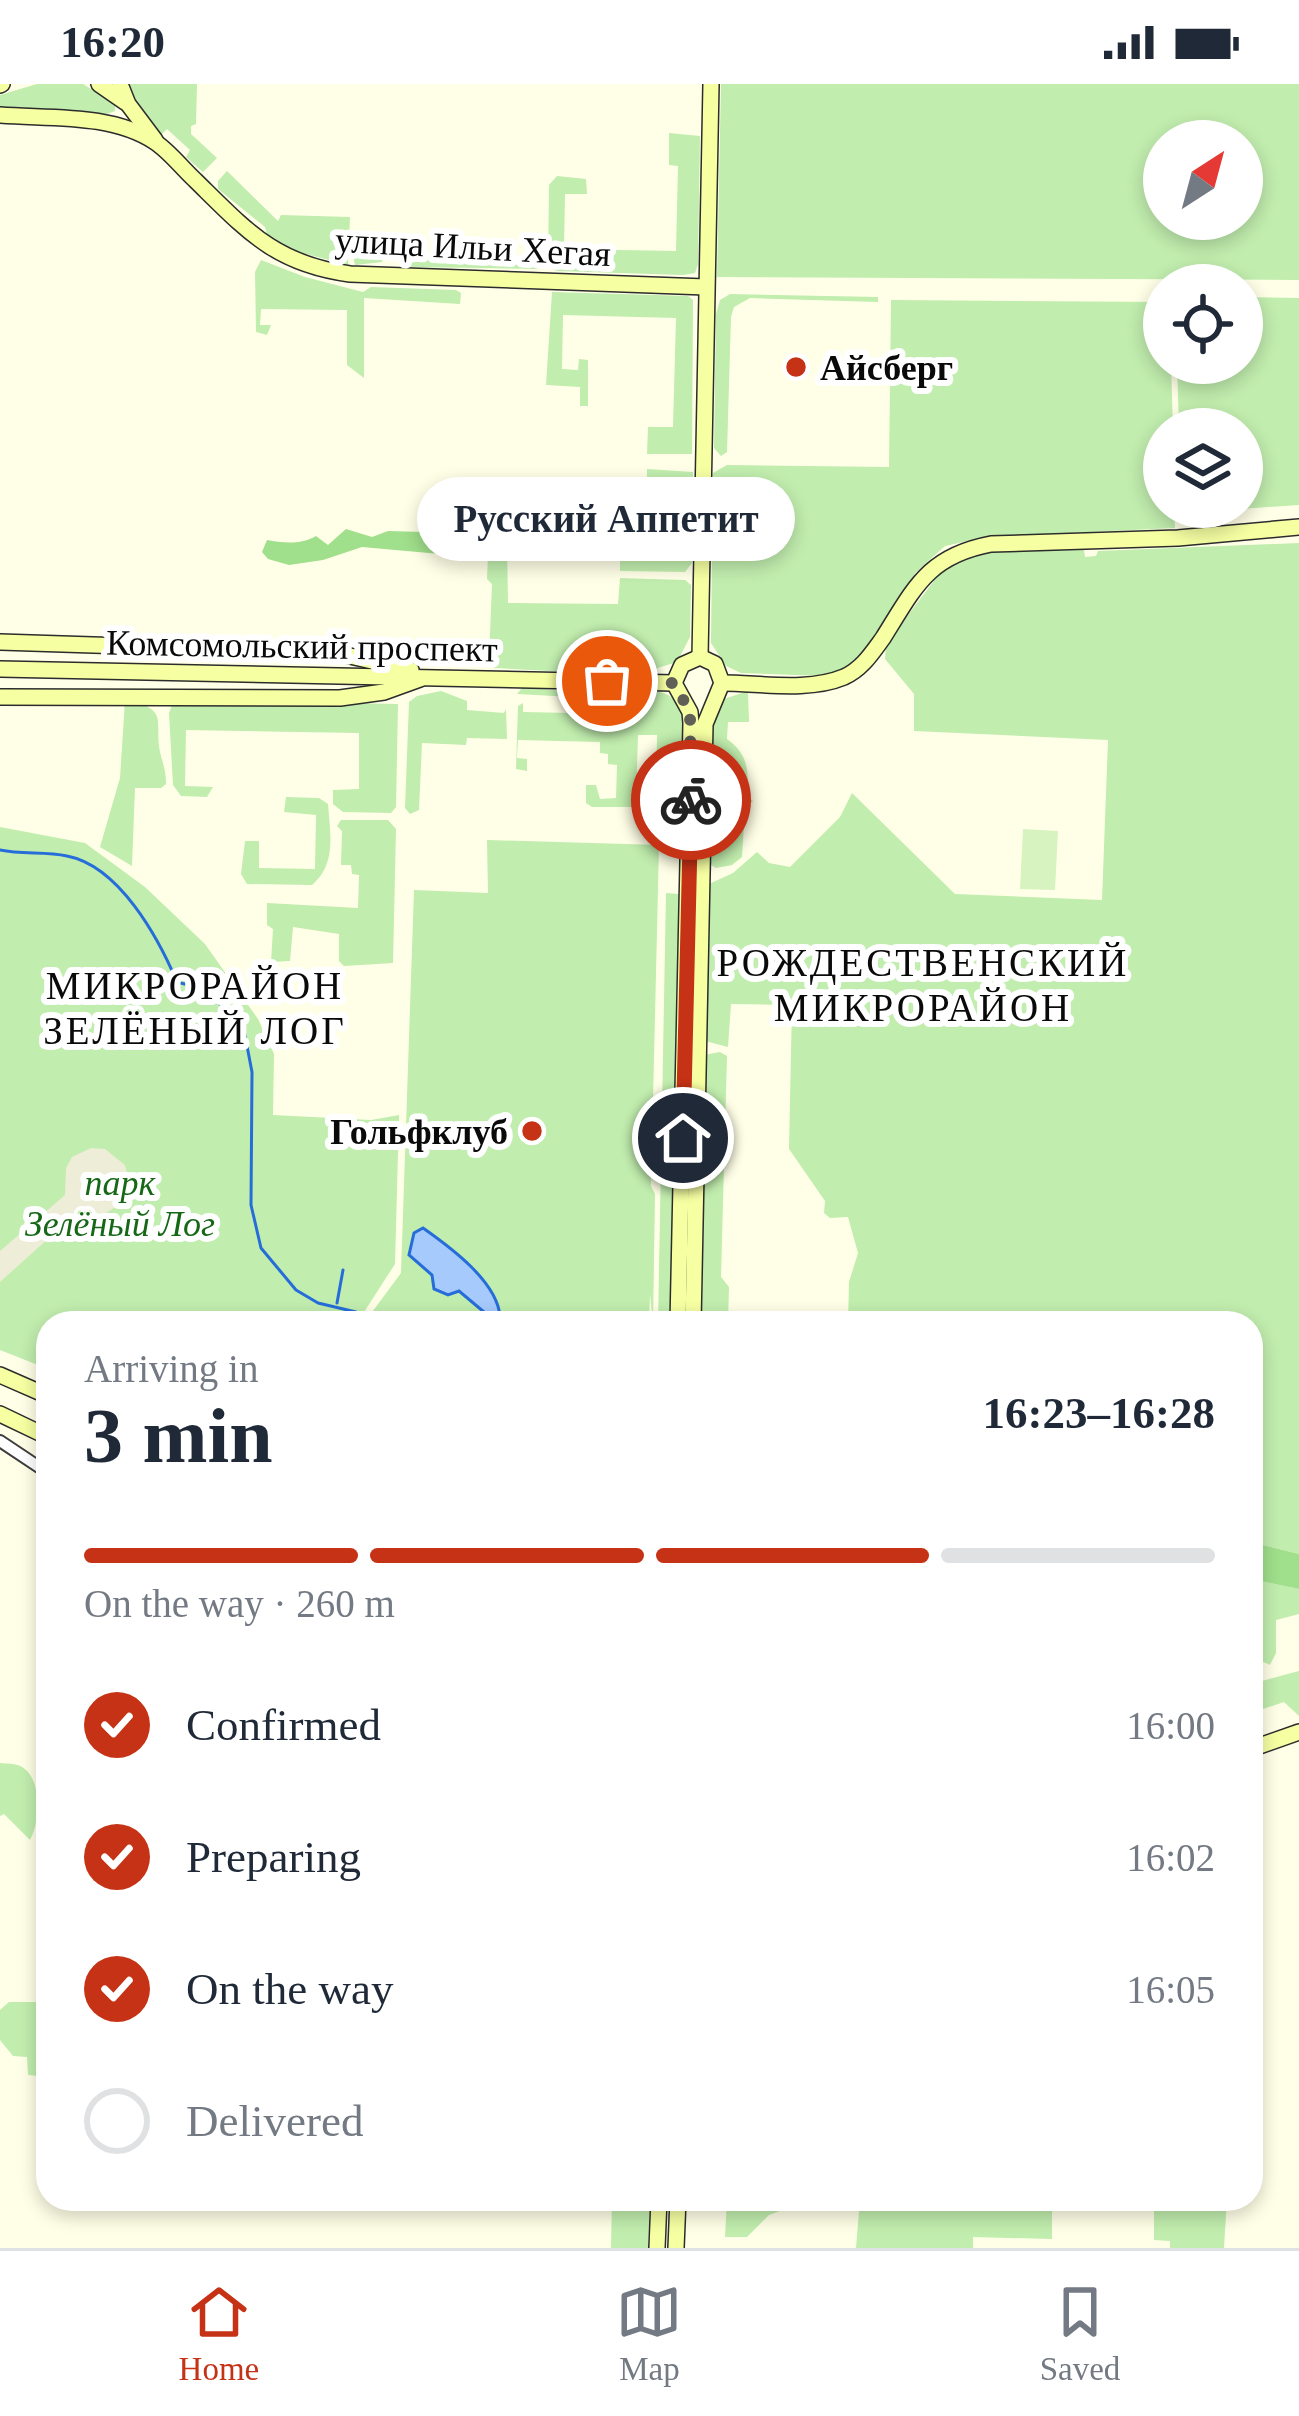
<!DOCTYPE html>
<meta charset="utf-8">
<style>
body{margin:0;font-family:Georgia,serif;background:#f2f2f3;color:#1f2937;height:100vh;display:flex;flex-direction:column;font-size:45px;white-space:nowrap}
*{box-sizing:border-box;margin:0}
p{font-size:39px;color:#747a83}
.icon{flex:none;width:66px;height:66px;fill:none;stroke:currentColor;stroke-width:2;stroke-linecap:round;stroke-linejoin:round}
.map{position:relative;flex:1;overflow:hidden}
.drawer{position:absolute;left:36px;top:1227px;width:1227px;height:900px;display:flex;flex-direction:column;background:#fff;border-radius:36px;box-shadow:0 6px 18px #0003}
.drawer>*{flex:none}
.needle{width:78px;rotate:36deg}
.fabs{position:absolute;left:1143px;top:36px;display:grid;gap:24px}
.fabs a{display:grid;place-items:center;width:120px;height:120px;border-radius:50%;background:#fff;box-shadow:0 6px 18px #0003;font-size:60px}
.pin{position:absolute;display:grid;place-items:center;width:102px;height:102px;color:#fff;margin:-51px;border:6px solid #fff;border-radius:50%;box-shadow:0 3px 12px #0007}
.courier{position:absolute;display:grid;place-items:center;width:120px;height:120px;margin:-60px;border:9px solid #c63216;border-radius:50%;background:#fff;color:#222;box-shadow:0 3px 15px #0007}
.bubble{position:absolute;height:84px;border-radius:42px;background:#fff;box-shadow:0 6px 18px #0003;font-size:39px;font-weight:700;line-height:84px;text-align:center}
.headline em{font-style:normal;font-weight:700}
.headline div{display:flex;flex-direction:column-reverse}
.headline{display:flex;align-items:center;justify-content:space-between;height:204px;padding:0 48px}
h1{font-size:78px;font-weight:700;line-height:90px}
.bar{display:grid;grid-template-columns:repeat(4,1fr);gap:18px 12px;align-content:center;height:144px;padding:0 48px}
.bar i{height:15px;border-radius:9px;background:#e0e1e3}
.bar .current{background:#c63216}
.bar p{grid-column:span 4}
ol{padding:0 48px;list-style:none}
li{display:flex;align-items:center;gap:36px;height:132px}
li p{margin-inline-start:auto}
li .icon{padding:12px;border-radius:50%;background:#c63216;color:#fff;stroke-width:4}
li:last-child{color:#747a83}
li i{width:66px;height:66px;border:6px solid #e0e1e3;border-radius:50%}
.status{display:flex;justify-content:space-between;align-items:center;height:84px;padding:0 60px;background:#fff;direction:ltr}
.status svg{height:33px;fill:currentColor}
.tabs{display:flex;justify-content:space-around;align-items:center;height:168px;border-top:3px solid #e0e1e3;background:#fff;font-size:33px;color:#747a83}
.tabs a{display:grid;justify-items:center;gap:6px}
.tabs .current{color:#c63216}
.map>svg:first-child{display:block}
.green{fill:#c1edae;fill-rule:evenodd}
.forest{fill:#a0df8b}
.pitch{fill:#d7f3c0}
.plaza{fill:#eeedd7}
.water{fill:#a6cafc;stroke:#266dda;stroke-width:3}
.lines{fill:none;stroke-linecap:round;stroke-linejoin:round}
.stream{stroke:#266dda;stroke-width:3}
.street-casing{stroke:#3d3d3d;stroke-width:14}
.secondary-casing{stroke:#2c2c2c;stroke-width:18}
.street{stroke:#fff;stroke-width:10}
.secondary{stroke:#f6ffa2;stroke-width:15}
.done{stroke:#606057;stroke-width:12;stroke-dasharray:0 21.6}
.route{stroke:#c63216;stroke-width:15}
.poi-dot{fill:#c63216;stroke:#fff;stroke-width:4.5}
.labels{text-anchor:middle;stroke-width:12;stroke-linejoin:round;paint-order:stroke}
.street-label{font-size:36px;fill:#0a0a0a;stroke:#fff}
.poi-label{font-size:36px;font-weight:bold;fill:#0a0a0a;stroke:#fff;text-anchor:start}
.park-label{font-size:36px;font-style:italic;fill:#166716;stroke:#fff}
.neighbourhood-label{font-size:39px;letter-spacing:3px;fill:#0a0a0a;stroke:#fff}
</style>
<div class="status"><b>16:20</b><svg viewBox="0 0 49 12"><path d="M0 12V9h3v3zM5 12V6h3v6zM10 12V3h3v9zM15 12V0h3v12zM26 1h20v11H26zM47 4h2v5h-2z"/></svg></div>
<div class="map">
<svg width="1299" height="2164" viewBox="0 0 1299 2164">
<rect width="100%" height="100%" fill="#ffffe7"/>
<g class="green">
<polygon points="37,0 83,0 115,20 115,27 107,30 0,25 0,11"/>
<polygon points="125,0 197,0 196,40 191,42 191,50 217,74 203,88 186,73 190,66 167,45 161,51"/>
<path d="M721 0H1299V196L717 193ZM1242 57V135H1164V57Z"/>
<polygon points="669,49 700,52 698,180 695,189 683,191 557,187 548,183 549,101 557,92 586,95 587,110 565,110 564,165 676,167 678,82 669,81"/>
<polygon points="227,87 278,137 281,131 350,133 348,181 291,166 267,150 265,143 218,105 218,97"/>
<polygon points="352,167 536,179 537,185 412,183 400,179 400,172 384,171 382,178 355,181"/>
<polygon points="261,176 305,193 363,208 371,203 456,206 461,209 460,220 364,214 364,294 347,281 347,226 261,225 260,241 271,241 267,251 256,248 255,188"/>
<polygon points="552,208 688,212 693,216 692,370 647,370 648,343 673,343 676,234 563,231 562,285 578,286 579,275 588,276 588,322 580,322 580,303 546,301"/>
<polygon points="730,210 878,213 878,218 750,214 734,223 731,233 727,368 721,372 714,364 716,230 720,216"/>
<polygon points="1242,213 1299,214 1299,421 1197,428 1190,423 1242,423 1242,345 1179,345 1177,279 1242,279"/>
<polygon points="891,216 1164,218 1164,279 1171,279 1173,345 1164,345 1164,423 1174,423 1175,444 986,453 945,462 916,488 867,569 851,583 824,592 741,589 726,582 711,559 713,389 727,381 889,383"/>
<polygon points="647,385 693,388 692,479 685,488 620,487 620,432 646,432"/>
<polygon points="1299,459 1299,1470 1251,1458 1251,1239 848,1239 849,1198 858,1169 848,1133 830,1134 824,1129 825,1117 789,1065 792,921 731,920 728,963 705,957 709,800 733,789 757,768 769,779 790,783 840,733 852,709 955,810 1102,816 1108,656 914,647 914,610 885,575 886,560 946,481 979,468 1084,466 1085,473 1096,472 1098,467"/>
<polygon points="507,460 508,519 618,520 620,494 685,496 691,501 690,553 677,578 648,587 635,582 596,580 595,571 580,570 578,581 568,588 494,584 489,574 492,500 487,495 488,470"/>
<path d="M522 604C556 604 583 612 617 613 630 613 642 606 655 607 669 609 677 616 684 628V722H656L657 651H638L636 715 649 716 646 723H592L586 719V701H596L600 715 616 714 617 681 608 680V670L600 669V658L518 656 517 674 527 675V687L516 685 518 622 523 619V628L572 629 573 613 517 610Z"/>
<polygon points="441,607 467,617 467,626 504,629 506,625 507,655 467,654 466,661 422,659 419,726 410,730 405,724 409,618 417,612"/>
<path d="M748 607 749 638H728L727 655C749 671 748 686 748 713L753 717 745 725 742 773 732 781 716 784 708 779 713 728 718 727 720 692 713 691 711 638 721 616Z"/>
<path d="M125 616C173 626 152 637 161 672 164 683 166 688 166 700L161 704H135L132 782 100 763 120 694Z"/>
<polygon points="181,616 398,620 396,723 391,729 343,728 333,720 333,706 359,705 359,649 186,646 185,702 213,703 207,713 181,712 173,701 169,629 172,621"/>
<path d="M286 713 319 714 328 720C330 749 337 780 312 801L247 800 241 790 245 757H259V784L315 785 316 731 284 728Z"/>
<polygon points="341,736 388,736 396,745 393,879 344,882 339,877 339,850 293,843 290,877 271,878 273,845 267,841 267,819 358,824 359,791 352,790 351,781 341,781 342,747 337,742"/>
<polygon points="0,743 85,759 145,803 205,860 258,935 274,970 273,1031 371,1036 399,1031 395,1180 357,1239 48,1239 48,1285 0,1266"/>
<polygon points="487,756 659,761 651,1102 655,1110 653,1239 650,1210 649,1239 364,1239 401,1189 414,806 488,809"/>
<polygon points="666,809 679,810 681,827 673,1239 658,1239"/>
<polygon points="720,968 727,972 721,1193 729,1203 728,1239 698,1239 704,971"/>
<polygon points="1251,1495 1299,1505 1299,1530 1276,1536 1276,1569 1270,1581 1259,1576 1251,1552"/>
<polygon points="1299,1587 1299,1632 1284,1618 1251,1629 1251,1600"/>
<path d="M0 1679C7 1680 14 1679 20 1682 43 1692 40 1739 30 1756L4 1730 0 1732Z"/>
<polygon points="9,1918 37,1918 48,1930 48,1993 28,1991 27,1973 13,1972 0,1956 0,1926"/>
<polygon points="612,2115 650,2115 648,2164 611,2164"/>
<polygon points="727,2115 785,2115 785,2125 769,2131 747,2153 725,2153"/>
<polygon points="860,2115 1052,2115 1052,2155 973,2153 973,2164 856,2164"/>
<polygon points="1154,2115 1227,2115 1224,2164 1170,2164 1170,2157 1154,2156"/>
</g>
<g class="forest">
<path d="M346 445 372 453 388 447 495 450 501 452 495 468 440 470 362 463 323 476 289 481 268 475 262 468 267 456C283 459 301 461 316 452L328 461Z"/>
<polygon points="1251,1458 1299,1470 1299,1505 1251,1495"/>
</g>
<polygon class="pitch" points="1023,745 1058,747 1055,806 1020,805"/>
<polygon class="plaza" points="91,1064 105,1065 125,1081 130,1101 121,1119 105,1130 79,1127 0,1198 0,1167 65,1111 66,1084 72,1073"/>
<path class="water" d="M423 1144C450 1163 498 1198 500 1233L527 1239H497L459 1207 448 1211 434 1205 432 1191 409 1171 414 1149Z"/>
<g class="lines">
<g class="stream">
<path d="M0 766C22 771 45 767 67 772 119 782 158 853 177 898L196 903 242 936 252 988 251 1121 261 1164 296 1206 318 1219 356 1228"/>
<polyline points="337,1219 343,1186"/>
</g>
<g class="street-casing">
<polyline id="street" points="0,1357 48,1389"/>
</g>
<g class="secondary-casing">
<g id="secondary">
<polyline points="99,0 125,18"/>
<polyline points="120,0 128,20 155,56"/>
<polyline points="0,1 2,0"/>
<path d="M0 31C49 35 111 29 155 58 169 67 182 84 195 96 247 147 275 180 350 190L706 203"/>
<polyline points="0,558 337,569 411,586"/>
<polyline points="700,573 711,0"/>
<polyline points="0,585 674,599"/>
<polyline points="674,599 690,628 691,639 678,1239"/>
<polyline points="674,599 682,581 700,573"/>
<path d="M722 599C760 599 808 608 844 593 862 585 872 569 883 554 915 503 928 472 991 460L1178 454 1299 443"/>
<polyline points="0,613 340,614 384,608 420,595"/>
<polyline points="693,1239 705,640 722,599 715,580 700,573"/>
<polyline points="0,1291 48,1312"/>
<polyline points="0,1330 48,1353"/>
<polyline points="1251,1665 1299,1648"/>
<polyline points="657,2164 659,2115"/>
<polyline points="676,2164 678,2115"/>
</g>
</g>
<use href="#street" class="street"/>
<use href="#secondary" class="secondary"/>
</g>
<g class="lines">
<polyline class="done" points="607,597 674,599 690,628 691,716"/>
<polyline class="route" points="683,1054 691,716"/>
</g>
<g class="poi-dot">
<circle cx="796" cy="283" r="12"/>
<circle cx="532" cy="1047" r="12"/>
</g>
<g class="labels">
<g class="street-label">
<text transform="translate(473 162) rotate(3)" y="13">улица Ильи Хегая</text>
<text transform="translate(302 561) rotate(1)" y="13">Комсомольский проспект</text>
</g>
<g class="poi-label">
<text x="820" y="296">Айсберг</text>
<text x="508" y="1060" text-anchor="end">Гольфклуб</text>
</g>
<g class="park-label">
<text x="120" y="1111">парк<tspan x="120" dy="41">Зелёный Лог</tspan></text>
</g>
<g class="neighbourhood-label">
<text x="923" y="892">РОЖДЕСТВЕНСКИЙ<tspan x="923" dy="45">МИКРОРАЙОН</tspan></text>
<text x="195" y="915">МИКРОРАЙОН<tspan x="195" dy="45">ЗЕЛЁНЫЙ ЛОГ</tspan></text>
</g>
</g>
</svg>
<div class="fabs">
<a><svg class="needle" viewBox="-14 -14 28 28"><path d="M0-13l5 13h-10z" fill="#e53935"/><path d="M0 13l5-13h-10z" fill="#747a83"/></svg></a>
<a><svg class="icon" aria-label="locate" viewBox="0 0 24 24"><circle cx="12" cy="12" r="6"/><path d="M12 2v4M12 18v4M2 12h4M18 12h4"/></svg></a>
<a><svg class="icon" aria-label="layers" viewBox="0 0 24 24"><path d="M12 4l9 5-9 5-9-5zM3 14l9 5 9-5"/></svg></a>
</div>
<div class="pin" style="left:607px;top:597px;background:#ea580c"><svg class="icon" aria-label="bag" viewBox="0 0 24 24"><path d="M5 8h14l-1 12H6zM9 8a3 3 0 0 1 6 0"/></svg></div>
<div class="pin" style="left:683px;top:1054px;background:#1f2937"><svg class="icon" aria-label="home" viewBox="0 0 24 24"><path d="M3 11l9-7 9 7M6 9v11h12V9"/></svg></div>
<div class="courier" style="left:691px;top:716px"><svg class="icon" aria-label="bike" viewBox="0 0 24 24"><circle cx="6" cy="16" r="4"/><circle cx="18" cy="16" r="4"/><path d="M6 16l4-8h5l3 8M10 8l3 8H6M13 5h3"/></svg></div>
<div class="bubble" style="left:417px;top:393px;width:378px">Русский Аппетит</div>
<section class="drawer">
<div class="headline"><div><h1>3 min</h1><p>Arriving in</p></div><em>16:23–16:28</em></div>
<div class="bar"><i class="current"></i><i class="current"></i><i class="current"></i><i></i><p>On the way · 260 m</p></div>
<ol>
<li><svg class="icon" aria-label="check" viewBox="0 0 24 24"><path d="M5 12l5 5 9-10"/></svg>Confirmed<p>16:00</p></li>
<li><svg class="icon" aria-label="check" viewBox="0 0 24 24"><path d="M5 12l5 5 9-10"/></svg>Preparing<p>16:02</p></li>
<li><svg class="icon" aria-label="check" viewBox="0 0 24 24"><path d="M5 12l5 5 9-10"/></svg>On the way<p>16:05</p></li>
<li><i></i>Delivered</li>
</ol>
</section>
</div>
<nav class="tabs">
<a class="current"><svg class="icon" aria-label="home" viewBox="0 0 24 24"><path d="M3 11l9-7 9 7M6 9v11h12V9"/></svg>Home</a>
<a><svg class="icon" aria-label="map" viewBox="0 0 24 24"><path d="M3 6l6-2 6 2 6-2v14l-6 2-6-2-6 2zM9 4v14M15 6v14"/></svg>Map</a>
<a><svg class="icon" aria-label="saved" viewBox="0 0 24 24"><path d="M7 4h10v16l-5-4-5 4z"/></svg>Saved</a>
</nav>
